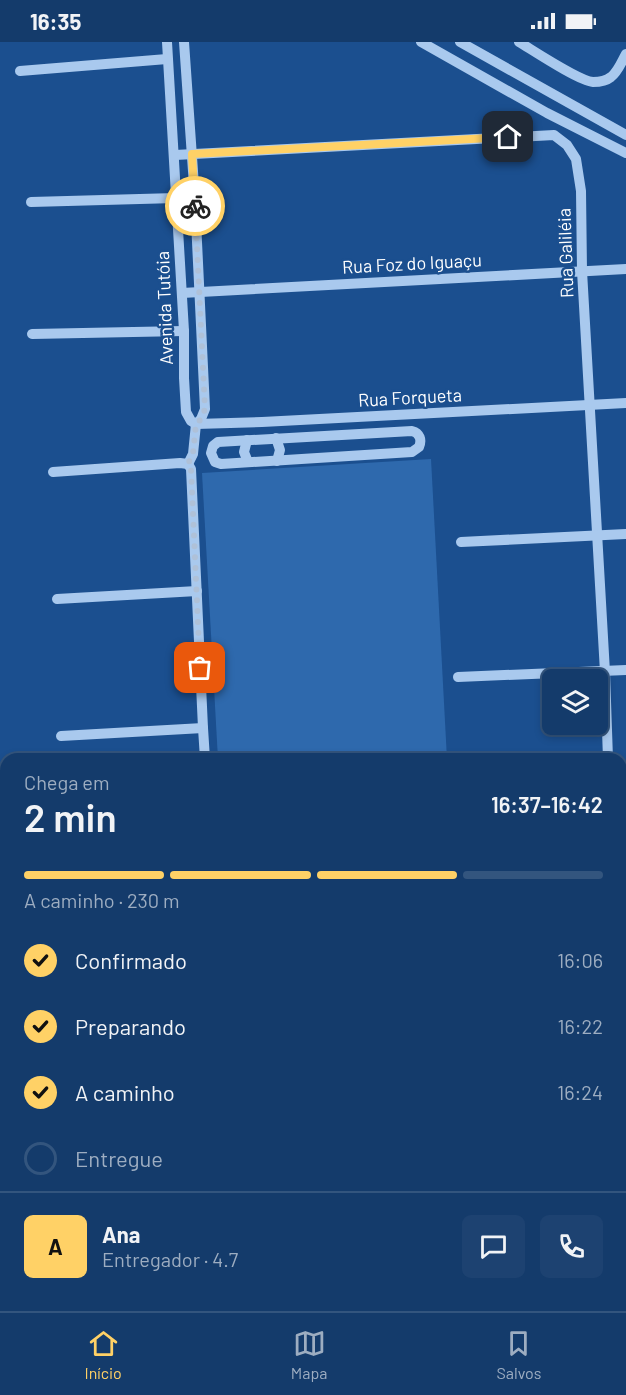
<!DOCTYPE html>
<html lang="pt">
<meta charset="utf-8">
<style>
body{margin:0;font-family:Barlow,sans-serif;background:#1d4271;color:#f1f3f6;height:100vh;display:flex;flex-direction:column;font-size:22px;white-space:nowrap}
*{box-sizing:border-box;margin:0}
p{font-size:20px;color:#9dadc1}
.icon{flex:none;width:33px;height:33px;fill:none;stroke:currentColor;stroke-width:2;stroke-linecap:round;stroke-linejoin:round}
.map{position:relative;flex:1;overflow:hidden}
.panel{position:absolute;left:0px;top:711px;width:627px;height:558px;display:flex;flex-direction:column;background:#143b6b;border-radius:18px 18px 0 0;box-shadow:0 3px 9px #0003,0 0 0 2px #33557e}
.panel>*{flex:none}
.tools{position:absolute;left:542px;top:627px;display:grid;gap:12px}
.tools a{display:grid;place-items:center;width:66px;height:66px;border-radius:9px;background:#143b6b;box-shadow:0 3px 9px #0003,0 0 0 2px #33557e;font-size:30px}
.pin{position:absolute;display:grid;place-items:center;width:51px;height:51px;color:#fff;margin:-26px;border-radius:12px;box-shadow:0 3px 9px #0006}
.courier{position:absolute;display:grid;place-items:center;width:60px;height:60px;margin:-30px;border:4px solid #ffd166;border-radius:50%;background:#fff;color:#222;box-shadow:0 2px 8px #0007}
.head em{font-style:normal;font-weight:600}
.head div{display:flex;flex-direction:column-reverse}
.head{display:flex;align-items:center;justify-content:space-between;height:102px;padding:0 24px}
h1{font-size:39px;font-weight:600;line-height:45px}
.bar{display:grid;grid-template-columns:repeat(4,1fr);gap:9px 6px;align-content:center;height:72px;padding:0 24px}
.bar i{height:8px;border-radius:4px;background:#33557e}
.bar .active{background:#ffd166}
.bar p{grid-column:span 4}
.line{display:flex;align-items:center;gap:15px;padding:0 24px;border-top:2px solid #33557e}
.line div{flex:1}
.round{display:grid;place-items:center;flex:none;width:63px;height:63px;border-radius:9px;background:#1d4271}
ol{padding:0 24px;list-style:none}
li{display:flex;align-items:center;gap:18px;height:66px}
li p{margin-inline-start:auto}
li .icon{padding:6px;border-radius:50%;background:#ffd166;color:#111;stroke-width:4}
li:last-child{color:#9dadc1}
li i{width:33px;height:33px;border:3px solid #33557e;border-radius:50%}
.status{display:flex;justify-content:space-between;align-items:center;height:42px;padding:0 30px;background:#143b6b;direction:ltr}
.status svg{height:16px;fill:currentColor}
.menu{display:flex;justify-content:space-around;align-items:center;height:84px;border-top:2px solid #33557e;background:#143b6b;font-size:16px;color:#9dadc1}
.menu a{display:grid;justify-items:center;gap:3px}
.menu .active{color:#ffd166}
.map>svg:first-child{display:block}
.green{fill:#2e69ad}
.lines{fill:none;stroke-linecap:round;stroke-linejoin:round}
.minor{stroke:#a9c9ee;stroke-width:10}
.done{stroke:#afc1d8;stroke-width:6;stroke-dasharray:0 10.8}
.route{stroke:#ffd166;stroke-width:8}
.labels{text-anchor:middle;stroke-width:5;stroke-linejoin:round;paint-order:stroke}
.street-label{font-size:18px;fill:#fff;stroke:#1b4f8f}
</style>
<div class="status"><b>16:35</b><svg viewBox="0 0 49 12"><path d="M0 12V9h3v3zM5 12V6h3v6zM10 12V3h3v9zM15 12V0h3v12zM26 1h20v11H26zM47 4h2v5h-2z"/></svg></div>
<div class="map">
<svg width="626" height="1269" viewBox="0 0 626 1269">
<rect width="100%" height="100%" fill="#1b4f8f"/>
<g class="green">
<polygon points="431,417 447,717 218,717 202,431"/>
<polygon points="102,1263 360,1263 366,1269 102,1269"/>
</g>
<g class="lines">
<g class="minor">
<polyline points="167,0 184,289 184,336 186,370 191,379 196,382"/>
<polyline points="184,0 195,158 205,367 201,377 196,382 193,412 188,422"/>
<polyline points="421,0 547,71 626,111"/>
<polyline points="460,0 626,93"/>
<path d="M519 0C534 9 579 39 593 40 599 40 606 39 611 35 618 30 622 19 626 12"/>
<polyline points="20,29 167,17"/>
<polyline points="175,113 554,93 567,103 576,117 581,149 582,229 605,630 608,717"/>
<polyline points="31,160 176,156"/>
<polyline points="182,251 626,227"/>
<polyline points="32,292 184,289"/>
<polyline points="196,382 262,380 626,361"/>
<path d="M412 389C420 391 422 398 419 405L412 410 221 422 215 420 211 411 213 404 218 400Z"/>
<polyline points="276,396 280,408 277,419"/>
<polyline points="247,398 244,410 248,420"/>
<polyline points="188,422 191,427 203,686 205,717"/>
<polyline points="53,430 180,421 188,422"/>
<polyline points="461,500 626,492"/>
<polyline points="57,557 197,549"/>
<polyline points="458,635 626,628"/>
<polyline points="61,694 203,686"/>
<polyline points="621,766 626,765"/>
<polyline points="0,797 6,861"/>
<polyline points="621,1117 626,1118"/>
<polyline points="621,1152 626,1141"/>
<polyline points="22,1263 22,1269"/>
<polyline points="459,1263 465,1269"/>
<polyline points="5,1269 6,1260"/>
<polyline points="521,1269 527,1263"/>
</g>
</g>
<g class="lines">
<polyline class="done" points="195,164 205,367 201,377 196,382 193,411 188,422 191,427 200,626"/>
<polyline class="route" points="195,164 192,112 508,95"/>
</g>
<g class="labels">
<g class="street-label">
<text transform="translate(566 211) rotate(-92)" y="6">Rua Galiléia</text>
<text transform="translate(412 222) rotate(-3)" y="6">Rua Foz do Iguaçu</text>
<text transform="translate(165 266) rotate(-92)" y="6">Avenida Tutóia</text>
<text transform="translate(410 356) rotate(-3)" y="6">Rua Forqueta</text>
</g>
</g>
</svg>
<div class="tools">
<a><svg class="icon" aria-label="layers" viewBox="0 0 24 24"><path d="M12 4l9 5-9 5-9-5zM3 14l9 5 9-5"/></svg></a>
</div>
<div class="pin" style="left:200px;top:626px;background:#ea580c"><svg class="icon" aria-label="bag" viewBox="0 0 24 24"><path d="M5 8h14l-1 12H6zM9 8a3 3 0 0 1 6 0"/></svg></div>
<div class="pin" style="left:508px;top:95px;background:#1f2937"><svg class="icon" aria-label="home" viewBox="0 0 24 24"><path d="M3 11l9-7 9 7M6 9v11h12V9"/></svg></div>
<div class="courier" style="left:195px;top:164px"><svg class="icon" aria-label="bike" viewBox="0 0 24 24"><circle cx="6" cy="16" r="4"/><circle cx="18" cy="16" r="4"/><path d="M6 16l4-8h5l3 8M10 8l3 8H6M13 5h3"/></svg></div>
<section class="panel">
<div class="head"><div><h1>2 min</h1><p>Chega em</p></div><em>16:37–16:42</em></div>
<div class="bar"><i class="active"></i><i class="active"></i><i class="active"></i><i></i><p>A caminho · 230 m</p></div>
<ol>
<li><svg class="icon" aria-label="check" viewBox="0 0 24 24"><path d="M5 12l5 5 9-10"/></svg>Confirmado<p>16:06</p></li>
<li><svg class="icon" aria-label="check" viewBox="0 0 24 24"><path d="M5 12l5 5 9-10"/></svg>Preparando<p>16:22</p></li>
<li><svg class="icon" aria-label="check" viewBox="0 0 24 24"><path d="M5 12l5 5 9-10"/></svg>A caminho<p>16:24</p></li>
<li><i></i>Entregue</li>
</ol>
<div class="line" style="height:108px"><b class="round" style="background:#ffd166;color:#111">A</b><div><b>Ana</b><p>Entregador · 4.7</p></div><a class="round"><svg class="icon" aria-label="chat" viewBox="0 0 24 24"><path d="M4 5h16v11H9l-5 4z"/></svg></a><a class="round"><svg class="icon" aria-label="phone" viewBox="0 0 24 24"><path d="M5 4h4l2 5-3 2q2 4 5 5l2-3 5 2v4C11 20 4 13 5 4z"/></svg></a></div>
</section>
</div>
<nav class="menu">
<a class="active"><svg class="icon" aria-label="home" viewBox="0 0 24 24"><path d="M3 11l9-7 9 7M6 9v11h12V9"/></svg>Início</a>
<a><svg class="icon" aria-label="map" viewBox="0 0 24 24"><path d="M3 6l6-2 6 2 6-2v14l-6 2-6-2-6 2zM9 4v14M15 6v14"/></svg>Mapa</a>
<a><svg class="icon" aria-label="saved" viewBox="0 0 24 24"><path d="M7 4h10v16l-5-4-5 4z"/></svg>Salvos</a>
</nav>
